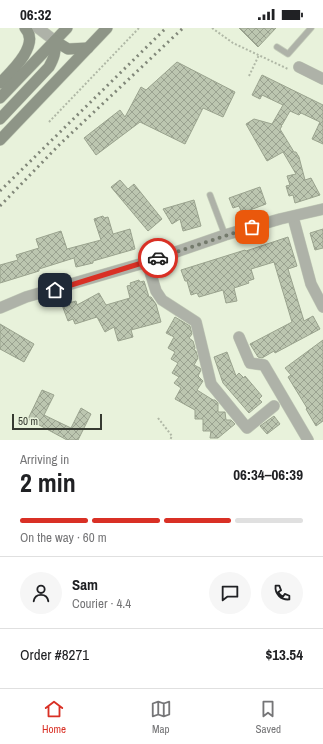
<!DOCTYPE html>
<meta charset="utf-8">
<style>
body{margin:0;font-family:"Archivo Narrow",sans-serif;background:#f6f6f6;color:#202124;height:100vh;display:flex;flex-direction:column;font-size:15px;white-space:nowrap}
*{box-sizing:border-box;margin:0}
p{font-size:13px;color:#757577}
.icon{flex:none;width:22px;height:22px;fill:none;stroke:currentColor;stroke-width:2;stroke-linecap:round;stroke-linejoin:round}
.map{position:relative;height:412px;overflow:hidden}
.side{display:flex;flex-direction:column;background:#fff;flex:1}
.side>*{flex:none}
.scale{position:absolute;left:12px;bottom:10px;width:90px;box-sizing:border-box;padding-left:4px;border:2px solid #363a31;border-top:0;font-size:11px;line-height:14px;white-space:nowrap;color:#363a31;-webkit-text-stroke:3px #e8f2db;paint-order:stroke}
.pin{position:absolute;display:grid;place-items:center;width:34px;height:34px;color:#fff;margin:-17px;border-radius:8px;box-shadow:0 2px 6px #0006}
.courier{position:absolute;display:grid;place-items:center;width:40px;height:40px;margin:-20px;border:3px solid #d93025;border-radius:50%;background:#fff;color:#222;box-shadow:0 1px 5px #0007}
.head em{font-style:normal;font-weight:800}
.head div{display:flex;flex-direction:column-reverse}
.head{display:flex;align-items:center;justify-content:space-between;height:68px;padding:0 20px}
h1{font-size:26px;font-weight:800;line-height:30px}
.bar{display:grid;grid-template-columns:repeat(4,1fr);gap:6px 4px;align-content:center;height:48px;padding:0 20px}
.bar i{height:5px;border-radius:3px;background:#e0e0e0}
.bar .on{background:#d93025}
.bar p{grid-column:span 4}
.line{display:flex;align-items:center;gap:10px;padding:0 20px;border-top:1px solid #e0e0e0}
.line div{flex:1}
.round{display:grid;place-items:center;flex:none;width:42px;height:42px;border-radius:21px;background:#f6f6f6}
.status{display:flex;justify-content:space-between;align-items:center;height:28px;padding:0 20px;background:#fff;direction:ltr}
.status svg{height:11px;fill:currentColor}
.dock{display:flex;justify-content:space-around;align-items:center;height:56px;border-top:1px solid #e0e0e0;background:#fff;font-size:11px;color:#757577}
.dock a{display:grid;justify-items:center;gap:2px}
.dock .on{color:#d93025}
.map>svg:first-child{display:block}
.building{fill:url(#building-cross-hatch);stroke:#9aa38e}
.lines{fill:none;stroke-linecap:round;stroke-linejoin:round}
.service-casing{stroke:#c4cdb9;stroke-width:7}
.minor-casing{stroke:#c4cdb9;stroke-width:12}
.tertiary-casing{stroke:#c4cdb9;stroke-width:12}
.secondary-casing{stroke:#c4cdb9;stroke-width:12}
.path{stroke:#b0b8a6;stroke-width:2;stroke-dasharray:2 2;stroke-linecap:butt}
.service{stroke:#aeb2a8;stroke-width:5.5}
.minor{stroke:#aeb2a8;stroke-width:11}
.tertiary{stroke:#aeb2a8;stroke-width:11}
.secondary{stroke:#8e9587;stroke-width:11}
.rail{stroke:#818779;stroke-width:3;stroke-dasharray:2 4;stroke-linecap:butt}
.done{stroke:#747a6c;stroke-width:4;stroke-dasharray:0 7.2}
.route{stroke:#d93025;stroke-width:5}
</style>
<div class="status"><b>06:32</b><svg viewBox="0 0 49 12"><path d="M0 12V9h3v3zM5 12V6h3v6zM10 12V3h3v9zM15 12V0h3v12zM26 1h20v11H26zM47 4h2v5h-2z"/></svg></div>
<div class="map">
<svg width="323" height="412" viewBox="0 0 323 412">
<defs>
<pattern id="building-cross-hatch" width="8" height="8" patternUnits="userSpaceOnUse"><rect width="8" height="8" fill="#bcc6b0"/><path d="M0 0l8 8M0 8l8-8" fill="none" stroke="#9aa290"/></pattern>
</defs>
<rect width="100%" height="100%" fill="#e8f2db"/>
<g class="building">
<polygon points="239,0 276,0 258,19"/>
<polygon points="177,34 235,64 223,89 203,80 185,116 140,94 96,127 84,110 120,82 125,89 141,59 146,62"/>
<polygon points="262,47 323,77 323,116 312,111 320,94 301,85 299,87 290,83 282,97 280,96 282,98 280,101 294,124 296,124 299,129 305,152 311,150 320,167 295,175 293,167 289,168 286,158 290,157 287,148 296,146 283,124 267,133 246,96 254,91 272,96 283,77 262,67 260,71 252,67"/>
<polygon points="120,152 128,161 134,156 162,191 148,203 111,159"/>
<polygon points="260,159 266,176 242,185 239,178 233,180 229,170"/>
<polygon points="194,172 201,198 183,203 180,191 172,196 163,181"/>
<polygon points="103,188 104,190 108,189 113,206 130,201 135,221 93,233 93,235 76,239 74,230 39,241 39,243 0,255 0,237 18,232 16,227 39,220 36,211 61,203 67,221 101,212 94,191"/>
<polygon points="323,201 323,220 315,222 310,205"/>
<polygon points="288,209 297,238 288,241 304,293 313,288 320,301 275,325 274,323 262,330 258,329 250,316 292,294 274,234 251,241 254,251 248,253 249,255 234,260 237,273 226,275 223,262 199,269 197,265 191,267 187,253 185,253 181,242 245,222 246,223"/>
<polygon points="139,252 140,254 144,253 149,269 151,269 156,276 161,294 131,302 133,309 118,313 114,299 105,304 97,289 75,296 73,291 68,293 62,277 76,273 77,277 99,265 106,277 130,270 127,258 131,257 130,255"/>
<polygon points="175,289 190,298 192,306 189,310 193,313 195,320 194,322 196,323 198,330 194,337 200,340 201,342 198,348 203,353 197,362 213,372 215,372 218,375 218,384 225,384 226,392 231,392 235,396 218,410 210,410 211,403 203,403 203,391 195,391 195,382 175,371 181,360 174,355 179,349 172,345 178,335 171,331 175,324 168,320 174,309 166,305"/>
<polygon points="0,296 34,316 24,334 0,321"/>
<polygon points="323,312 323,393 316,398 306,381 307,380 288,349 291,347 285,340"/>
<polygon points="227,324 236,348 239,345 244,350 245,348 262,368 259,371 262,374 249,385 223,355 214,329"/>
<polygon points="42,362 54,367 44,387 71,400 81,380 91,386 78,412 67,412 28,391"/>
<polygon points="274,388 280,396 267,406 260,398"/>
</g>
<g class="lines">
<g class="service-casing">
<g id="service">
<polyline points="277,19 288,26 311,0"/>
<polyline points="210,167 225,207"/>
</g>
</g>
<g class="minor-casing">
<g id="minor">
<polyline points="299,39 323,51"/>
<polyline points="293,189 311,256 323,279"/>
<polyline points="147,234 156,263 162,272 196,294 211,356 247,400 274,378"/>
<polyline points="0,280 26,269 147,234 225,207 280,191 323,181"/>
<polyline points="239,309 250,335 264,337 308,412"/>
</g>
</g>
<g class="tertiary-casing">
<polyline id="tertiary" points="38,0 55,13"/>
</g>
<g class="secondary-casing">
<g id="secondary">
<polyline points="55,13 68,21 88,20"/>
<path d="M0 55C11 44 41 16 25 0"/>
<polyline points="0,70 67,0"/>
<path d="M0 91 49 39C54 30 56 24 55 13"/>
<polyline points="0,112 107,0"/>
</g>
</g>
<g class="path">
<polyline points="212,0 233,15 288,41"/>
<polyline points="249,48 259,27"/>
<polyline points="49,94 139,0"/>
<polyline points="158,390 172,408 170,412"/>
</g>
<use href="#service" class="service"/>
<use href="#minor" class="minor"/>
<use href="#tertiary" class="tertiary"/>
<use href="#secondary" class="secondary"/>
<g class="rail">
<polyline points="0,163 166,0"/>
<polyline points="0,178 60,116 183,0"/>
</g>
</g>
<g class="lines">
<polyline class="done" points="158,230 252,199"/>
<polyline class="route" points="55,262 158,230"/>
</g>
</svg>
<div class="scale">50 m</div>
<div class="pin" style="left:252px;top:199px;background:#ea580c"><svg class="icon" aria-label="bag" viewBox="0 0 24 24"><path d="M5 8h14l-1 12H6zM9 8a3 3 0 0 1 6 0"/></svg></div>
<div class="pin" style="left:55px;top:262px;background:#1f2937"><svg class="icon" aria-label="home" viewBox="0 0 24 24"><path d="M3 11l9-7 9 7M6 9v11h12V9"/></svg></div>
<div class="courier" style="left:158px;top:230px"><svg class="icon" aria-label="car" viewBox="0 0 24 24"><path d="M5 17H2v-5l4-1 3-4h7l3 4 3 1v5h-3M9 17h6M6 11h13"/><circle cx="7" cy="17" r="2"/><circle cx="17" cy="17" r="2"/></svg></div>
</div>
<section class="side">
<div class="head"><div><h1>2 min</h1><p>Arriving in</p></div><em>06:34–06:39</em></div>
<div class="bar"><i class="on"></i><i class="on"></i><i class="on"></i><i></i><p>On the way · 60 m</p></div>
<div class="line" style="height:72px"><a class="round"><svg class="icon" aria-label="person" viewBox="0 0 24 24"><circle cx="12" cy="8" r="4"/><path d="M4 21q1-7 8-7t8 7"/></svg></a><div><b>Sam</b><p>Courier · 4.4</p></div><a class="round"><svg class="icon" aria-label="chat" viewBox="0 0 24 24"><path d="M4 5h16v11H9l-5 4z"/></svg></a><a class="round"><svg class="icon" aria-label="phone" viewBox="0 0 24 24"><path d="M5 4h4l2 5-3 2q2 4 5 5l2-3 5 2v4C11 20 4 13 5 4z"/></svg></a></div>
<div class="line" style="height:52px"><div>Order #8271</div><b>$13.54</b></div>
</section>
<nav class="dock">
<a class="on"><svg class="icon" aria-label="home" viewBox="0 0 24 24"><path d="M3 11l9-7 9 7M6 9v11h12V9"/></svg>Home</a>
<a><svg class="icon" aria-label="map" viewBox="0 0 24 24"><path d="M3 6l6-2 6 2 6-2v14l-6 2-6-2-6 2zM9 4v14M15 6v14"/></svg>Map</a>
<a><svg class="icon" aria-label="saved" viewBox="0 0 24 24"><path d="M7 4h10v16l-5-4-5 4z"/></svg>Saved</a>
</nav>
